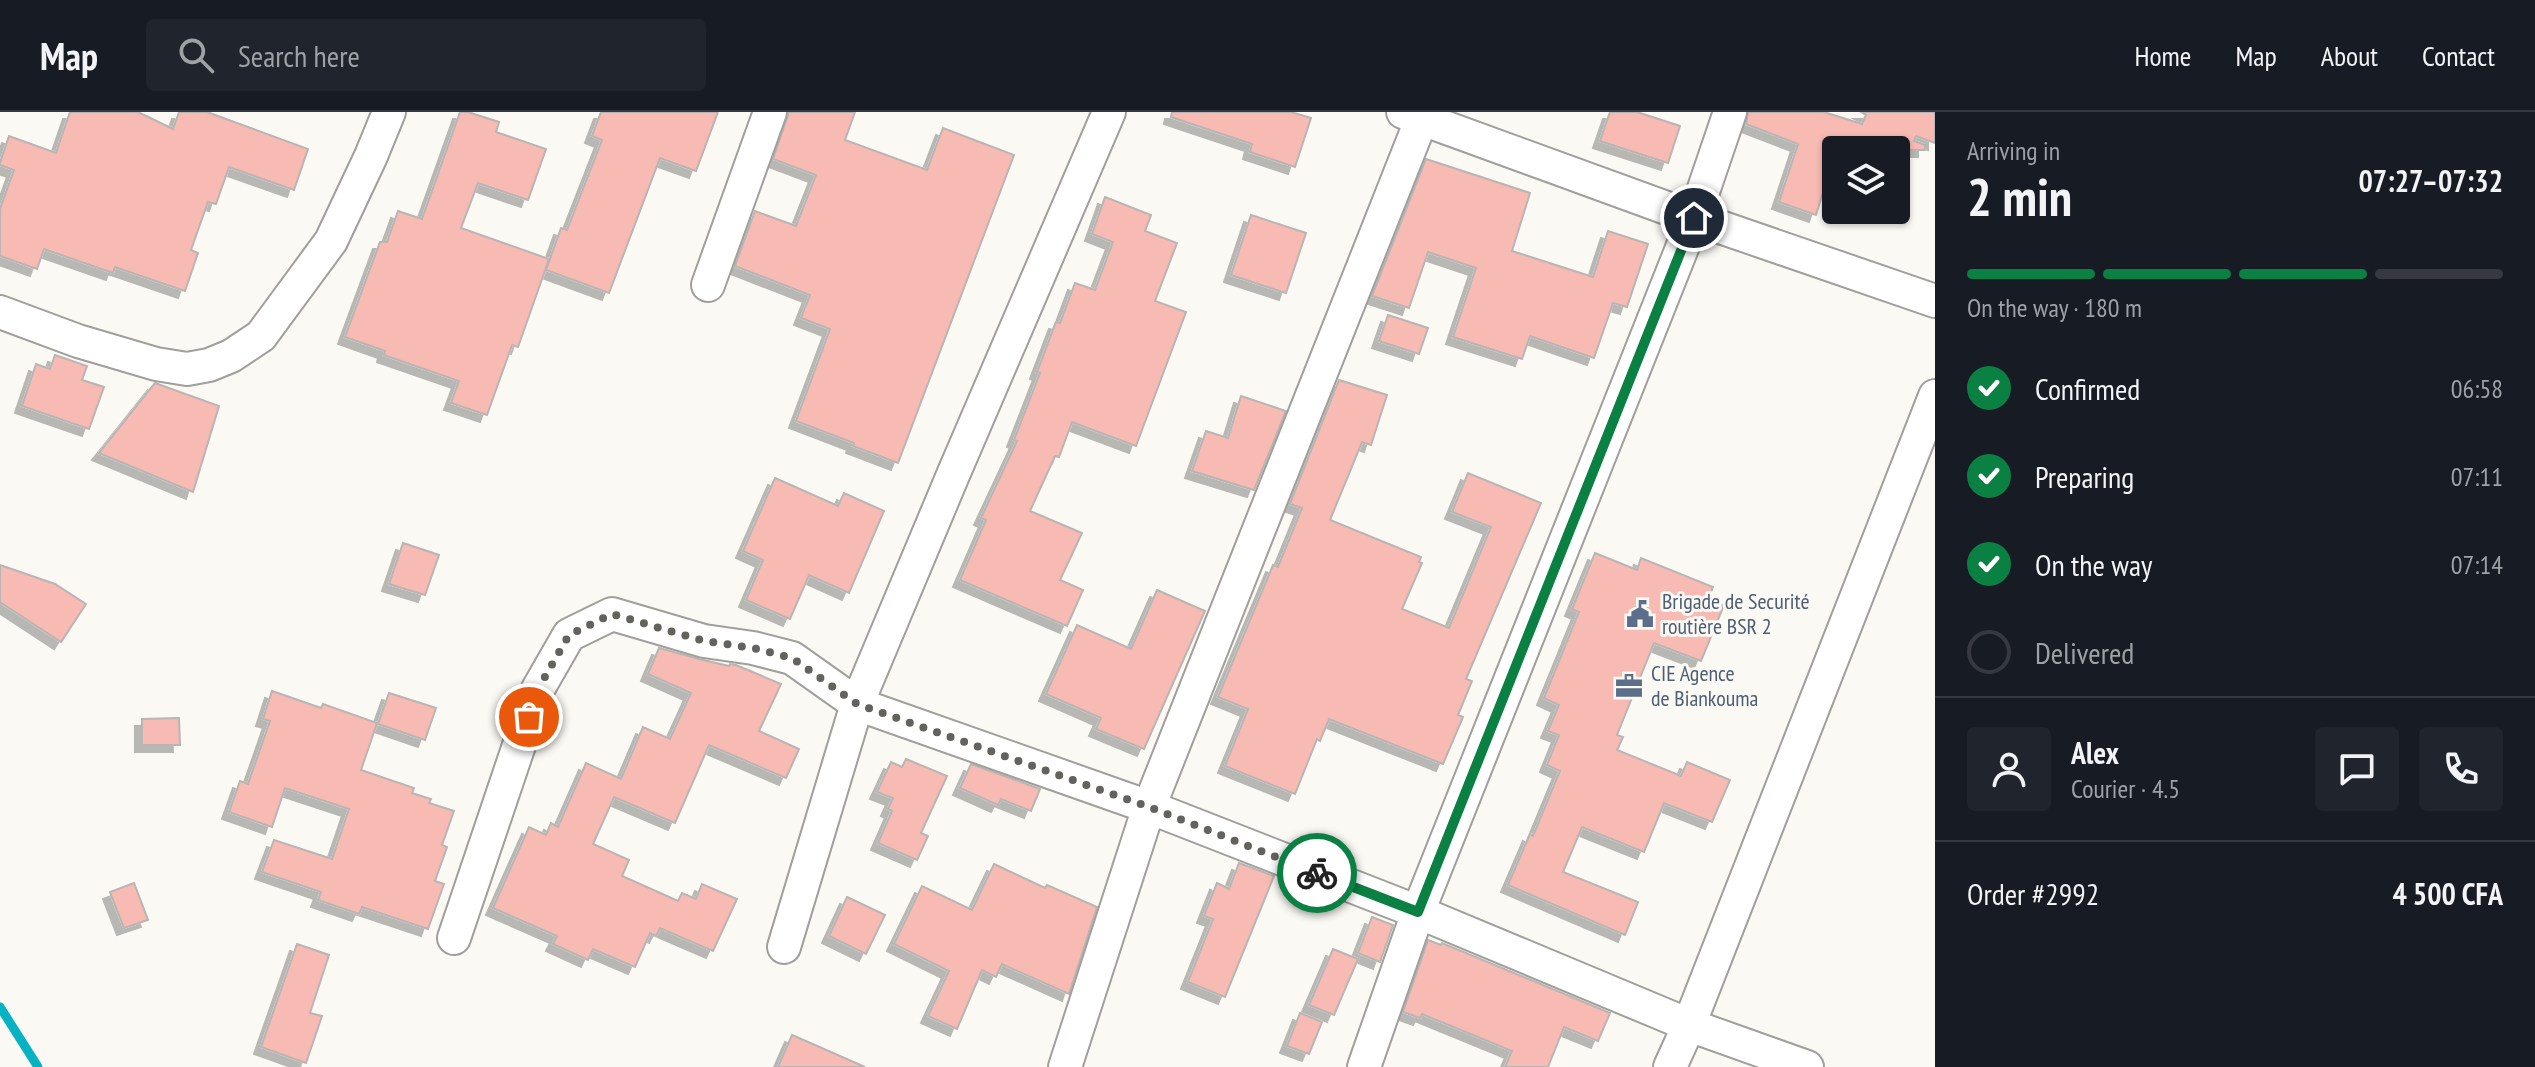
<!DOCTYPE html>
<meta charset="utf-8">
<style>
body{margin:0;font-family:"PT Sans Narrow",sans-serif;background:#20242c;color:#f1f3f6;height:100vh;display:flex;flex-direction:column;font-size:30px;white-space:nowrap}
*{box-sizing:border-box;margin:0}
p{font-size:26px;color:#9ea1a6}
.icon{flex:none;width:44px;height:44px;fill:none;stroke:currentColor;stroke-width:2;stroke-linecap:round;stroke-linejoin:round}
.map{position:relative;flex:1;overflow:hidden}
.drawer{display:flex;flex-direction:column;background:#171b24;width:600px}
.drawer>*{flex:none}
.tools{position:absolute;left:1822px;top:24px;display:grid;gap:16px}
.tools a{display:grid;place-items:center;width:88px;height:88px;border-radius:8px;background:#171b24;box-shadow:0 2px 6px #0004;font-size:40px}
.pin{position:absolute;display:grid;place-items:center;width:68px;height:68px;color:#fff;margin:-34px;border:4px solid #fff;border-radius:50%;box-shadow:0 2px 8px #0007}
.courier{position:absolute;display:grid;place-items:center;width:80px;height:80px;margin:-40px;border:6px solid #0b8043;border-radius:50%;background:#fff;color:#222;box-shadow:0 2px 10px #0007}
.summary em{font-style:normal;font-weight:600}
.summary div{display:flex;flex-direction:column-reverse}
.summary{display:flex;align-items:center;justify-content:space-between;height:136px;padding:0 32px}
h1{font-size:52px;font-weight:600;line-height:60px}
.bar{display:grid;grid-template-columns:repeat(4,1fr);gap:12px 8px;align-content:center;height:96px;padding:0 32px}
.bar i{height:10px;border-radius:6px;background:#363941}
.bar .active{background:#0b8043}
.bar p{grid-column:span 4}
.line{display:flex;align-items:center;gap:20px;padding:0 32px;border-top:2px solid #363941}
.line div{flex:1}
.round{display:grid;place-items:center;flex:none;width:84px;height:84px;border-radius:8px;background:#20242c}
ol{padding:0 32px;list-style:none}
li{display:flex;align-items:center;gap:24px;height:88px}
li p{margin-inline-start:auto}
li .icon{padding:8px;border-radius:50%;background:#0b8043;color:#fff;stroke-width:4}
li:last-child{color:#9ea1a6}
li i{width:44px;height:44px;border:4px solid #363941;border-radius:50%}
header{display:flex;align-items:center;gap:48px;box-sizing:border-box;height:112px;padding:0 40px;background:#171b24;border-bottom:2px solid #363941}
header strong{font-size:38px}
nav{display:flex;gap:44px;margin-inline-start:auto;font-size:28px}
.search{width:560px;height:72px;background:#20242c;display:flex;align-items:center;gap:20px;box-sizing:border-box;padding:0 28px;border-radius:8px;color:#9ea1a6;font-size:30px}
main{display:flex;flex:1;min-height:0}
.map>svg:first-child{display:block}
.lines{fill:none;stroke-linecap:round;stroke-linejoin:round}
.stream{stroke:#07b2c3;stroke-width:9}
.building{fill:#f8bbb4;stroke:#bab4b3;stroke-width:2;filter:url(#shadow)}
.minor-casing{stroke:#a09f9b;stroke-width:36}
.minor{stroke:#fff;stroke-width:32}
.done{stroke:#63625f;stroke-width:8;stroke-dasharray:0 14.4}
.route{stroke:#0b8043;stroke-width:10}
.labels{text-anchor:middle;stroke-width:6;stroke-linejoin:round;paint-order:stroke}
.service-label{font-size:22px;fill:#4e5e75;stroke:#faf9f4;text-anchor:start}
</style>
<header>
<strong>Map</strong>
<div class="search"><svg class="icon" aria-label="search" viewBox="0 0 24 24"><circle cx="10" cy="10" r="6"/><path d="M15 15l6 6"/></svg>Search here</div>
<nav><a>Home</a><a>Map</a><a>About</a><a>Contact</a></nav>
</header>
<main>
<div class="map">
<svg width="1935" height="955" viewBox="0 0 1935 955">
<defs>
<filter id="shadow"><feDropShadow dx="-7" dy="7" stdDeviation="0" flood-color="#0004"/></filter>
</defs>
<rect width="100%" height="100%" fill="#faf9f4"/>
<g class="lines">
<polyline class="stream" points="0,895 38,955"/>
</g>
<g class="building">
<polygon points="70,0 138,0 173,17 179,0 207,0 308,37 294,78 229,55 216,92 208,90 191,138 198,141 185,179 115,155 113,161 44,137 37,157 0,144 0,97 14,58 0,53 0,51 9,24 56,41"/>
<polygon points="460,0 468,0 499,10 496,20 546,37 528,88 478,71 461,116 549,147 518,235 512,233 487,303 451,291 459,269 384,243 385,239 345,225 380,130 387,130 398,99 422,107"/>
<polygon points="601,0 718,0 696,59 660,46 609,181 546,158 561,116 567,118 602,28 592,24"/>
<polygon points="789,0 855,0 845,28 927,58 943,16 1014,43 898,351 853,334 854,331 796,309 830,217 801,206 810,183 735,154 755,99 796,114 816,63 773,47"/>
<polygon points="1172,0 1291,0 1311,6 1295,55 1250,40 1252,32 1171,5"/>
<polygon points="1610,0 1637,0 1680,14 1668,51 1600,29"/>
<polygon points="1748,0 1824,0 1862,12 1866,3 1861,0 1935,0 1935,31 1916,24 1914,29 1925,33 1925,38 1836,38 1816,103 1779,90 1798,32 1746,12"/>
<polygon points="1426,47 1530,81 1512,139 1593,165 1608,119 1648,132 1627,195 1613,191 1594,246 1530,224 1522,247 1453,225 1476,156 1428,140 1409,196 1372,184"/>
<polygon points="1105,85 1151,103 1145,119 1177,131 1155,189 1186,200 1136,334 1072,310 1059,345 1055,344 1030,399 1082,421 1060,468 1083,478 1067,514 960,468 986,408 981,406 1017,329 1014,328 1040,261 1037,260 1056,210 1060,211 1075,171 1095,178 1113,130 1092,122"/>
<polygon points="1251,103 1306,121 1286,181 1231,163"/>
<polygon points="1388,203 1428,216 1419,242 1379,229"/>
<polygon points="55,243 87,254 82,268 104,275 89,317 22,294 36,252 50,257"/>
<polygon points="1339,268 1387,283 1371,333 1362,330 1330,408 1421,445 1419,450 1422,451 1402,497 1449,516 1491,415 1452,400 1468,361 1541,391 1466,567 1472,569 1458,603 1463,605 1443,652 1329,607 1320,629 1317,627 1295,682 1225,654 1248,597 1218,585 1273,453 1278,455 1302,396 1290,392"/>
<polygon points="155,271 219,294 193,380 99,341"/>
<polygon points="1241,284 1286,299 1254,378 1192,359 1206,319 1228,326"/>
<polygon points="775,366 838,394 844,381 884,399 849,481 809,463 790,507 746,488 763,448 743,439"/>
<polygon points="403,431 439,443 425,483 389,472"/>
<polygon points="1595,441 1637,458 1641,446 1713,475 1708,487 1724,493 1701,549 1654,531 1617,623 1623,625 1617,638 1681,664 1687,650 1730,668 1712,710 1664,691 1644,740 1582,715 1563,760 1638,790 1625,823 1508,773 1530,722 1533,724 1560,659 1547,653 1559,623 1548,619 1559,593 1544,586 1579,500 1572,497"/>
<polygon points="0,453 55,472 86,492 61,530 0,490"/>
<polygon points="1157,478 1205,499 1144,637 1096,617 1101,606 1046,582 1077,513 1131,537"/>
<polygon points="659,536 699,547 729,554 730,552 736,553 781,572 759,619 799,637 786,666 709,633 675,711 614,685 593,732 629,748 622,764 678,789 682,781 696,787 702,772 737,787 713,839 660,816 656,824 650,821 635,855 593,837 588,848 553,832 557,824 493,796 529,715 546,723 551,711 558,715 586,651 621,667 643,615 670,627 691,581 648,562"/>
<polygon points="272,579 321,596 323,592 377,611 361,658 414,676 412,681 431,687 429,691 454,699 442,733 447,735 435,769 444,772 428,817 362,795 359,802 318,788 321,780 262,760 274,728 332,747 349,697 285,676 272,715 229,700 240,669 248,672 270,609 263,607"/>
<polygon points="389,581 436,596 425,628 378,612"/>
<polygon points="179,606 180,633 142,633 142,607"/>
<polygon points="906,647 947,664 921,721 928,724 917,748 878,731 892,699 888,697 893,686 877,680 891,650 902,655"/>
<polygon points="971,652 1040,677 1031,699 1001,687 998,693 960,676"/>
<polygon points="1239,751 1274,764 1225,885 1188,870 1213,807 1204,804 1217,771 1229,777"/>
<polygon points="994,752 1045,776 1047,773 1097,795 1069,882 1002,852 996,865 982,858 957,917 928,904 949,859 894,832 922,774 972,798"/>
<polygon points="134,771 148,808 124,816 110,780"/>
<polygon points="847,785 885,803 866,842 829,824"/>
<polygon points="1372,805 1393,813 1380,850 1358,841"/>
<polygon points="1428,828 1441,833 1442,831 1610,901 1598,929 1564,915 1548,955 1505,955 1512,939 1422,902 1420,906 1403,900"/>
<polygon points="297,832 329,843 310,901 322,904 306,951 261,935"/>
<polygon points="1333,837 1358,847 1334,903 1309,893"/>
<polygon points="1300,901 1322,910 1309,942 1287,934"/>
<polygon points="792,923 865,955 778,955"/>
</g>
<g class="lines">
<g class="minor-casing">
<g id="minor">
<polyline points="1403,0 1694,106 1935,189"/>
<polyline points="708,173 770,0"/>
<polyline points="0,200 78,229 156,252 187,257 209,253 231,244 261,224 331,129 371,44 389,0"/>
<polyline points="454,826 538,577 569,523 612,502 704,529 753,536 792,546 857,592 1149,695 1418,800 1689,913 1807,955"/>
<polyline points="784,835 857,592 953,363 1109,0"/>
<polyline points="1065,955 1149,695 1422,6"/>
<polyline points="1364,955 1418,800 1694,106 1730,0"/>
<polyline points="1670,955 1689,913 1935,284"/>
</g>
</g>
<use href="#minor" class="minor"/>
</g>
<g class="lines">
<polyline class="done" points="529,605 538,577 569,523 612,502 704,529 753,536 792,546 857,592 1149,695 1317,761"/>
<polyline class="route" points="1317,761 1418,800 1694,106"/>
</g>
<defs>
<g id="civic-bare" transform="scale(2.16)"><path d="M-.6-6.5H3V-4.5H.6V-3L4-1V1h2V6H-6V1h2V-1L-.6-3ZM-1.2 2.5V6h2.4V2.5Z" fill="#5c6f8a" stroke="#faf9f4" stroke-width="2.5" paint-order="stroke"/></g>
<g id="office-bare" transform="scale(2.16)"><path d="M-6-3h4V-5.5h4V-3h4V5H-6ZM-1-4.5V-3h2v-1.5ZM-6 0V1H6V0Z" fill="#5c6f8a" stroke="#faf9f4" stroke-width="2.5" paint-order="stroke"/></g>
</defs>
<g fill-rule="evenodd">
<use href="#civic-bare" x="1640" y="502"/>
<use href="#office-bare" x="1629" y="574"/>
</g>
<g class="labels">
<g class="service-label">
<text x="1662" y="497">Brigade de Securité<tspan x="1662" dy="25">routière BSR 2</tspan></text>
<text x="1651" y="569">CIE Agence<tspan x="1651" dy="25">de Biankouma</tspan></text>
</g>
</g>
</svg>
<div class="tools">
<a><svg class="icon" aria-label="layers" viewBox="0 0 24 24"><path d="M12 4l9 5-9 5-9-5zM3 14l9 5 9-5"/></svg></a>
</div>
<div class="pin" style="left:529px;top:605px;background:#ea580c"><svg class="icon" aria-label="bag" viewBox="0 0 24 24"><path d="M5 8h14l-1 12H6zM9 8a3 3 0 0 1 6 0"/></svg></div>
<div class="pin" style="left:1694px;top:106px;background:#1f2937"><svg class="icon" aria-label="home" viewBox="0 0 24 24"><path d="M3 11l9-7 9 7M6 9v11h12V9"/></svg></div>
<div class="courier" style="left:1317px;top:761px"><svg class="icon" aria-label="bike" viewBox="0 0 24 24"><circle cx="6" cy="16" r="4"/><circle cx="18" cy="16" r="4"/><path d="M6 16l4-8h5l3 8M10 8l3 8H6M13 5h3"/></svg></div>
</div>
<section class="drawer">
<div class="summary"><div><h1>2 min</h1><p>Arriving in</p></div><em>07:27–07:32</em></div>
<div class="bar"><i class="active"></i><i class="active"></i><i class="active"></i><i></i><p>On the way · 180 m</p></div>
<ol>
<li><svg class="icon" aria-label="check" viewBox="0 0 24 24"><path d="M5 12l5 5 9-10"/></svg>Confirmed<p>06:58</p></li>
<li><svg class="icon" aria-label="check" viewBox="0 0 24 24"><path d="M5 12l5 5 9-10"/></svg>Preparing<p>07:11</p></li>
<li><svg class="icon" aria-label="check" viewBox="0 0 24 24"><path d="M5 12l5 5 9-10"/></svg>On the way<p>07:14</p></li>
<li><i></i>Delivered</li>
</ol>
<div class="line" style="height:144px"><a class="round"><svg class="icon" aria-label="person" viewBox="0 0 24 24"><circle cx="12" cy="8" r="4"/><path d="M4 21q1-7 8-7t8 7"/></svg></a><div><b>Alex</b><p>Courier · 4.5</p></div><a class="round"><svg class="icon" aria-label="chat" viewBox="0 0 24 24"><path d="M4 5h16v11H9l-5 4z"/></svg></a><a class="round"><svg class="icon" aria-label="phone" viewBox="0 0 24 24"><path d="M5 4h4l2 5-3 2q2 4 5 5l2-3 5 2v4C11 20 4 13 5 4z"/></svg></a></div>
<div class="line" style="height:104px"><div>Order #2992</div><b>4 500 CFA</b></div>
</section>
</main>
